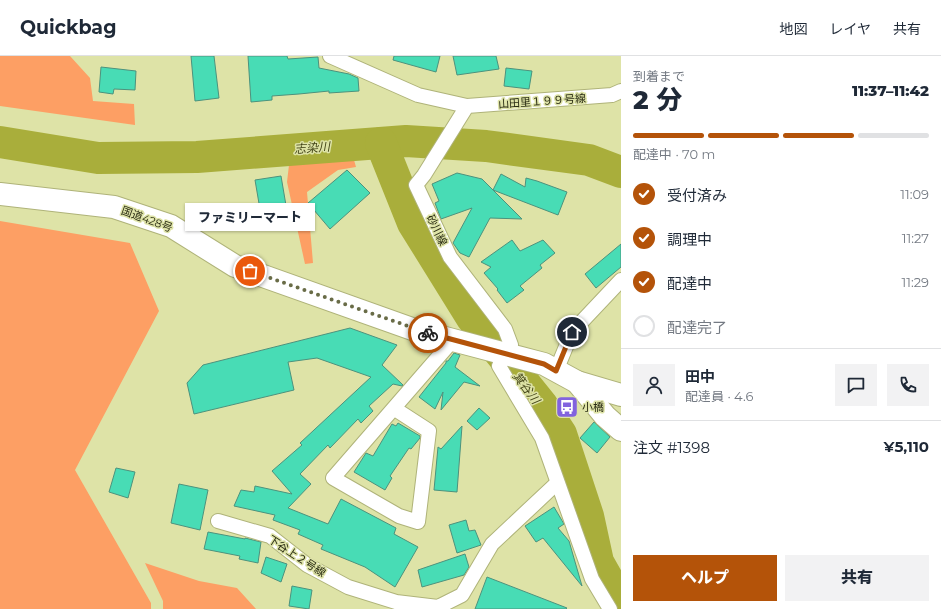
<!DOCTYPE html>
<html lang="ja">
<meta charset="utf-8">
<style>
body{margin:0;font-family:Montserrat,"Noto Sans JP",sans-serif;background:#f2f2f3;color:#1f2937;height:100vh;display:flex;flex-direction:column;font-size:15px;white-space:nowrap}
*{box-sizing:border-box;margin:0}
p{font-size:13px;color:#747a83}
.icon{flex:none;width:22px;height:22px;fill:none;stroke:currentColor;stroke-width:2;stroke-linecap:round;stroke-linejoin:round}
.map{position:relative;flex:1;overflow:hidden}
.side{display:flex;flex-direction:column;background:#fff;width:320px}
.side>*{flex:none}
.pin{position:absolute;display:grid;place-items:center;width:34px;height:34px;color:#fff;margin:-17px;border:2px solid #fff;border-radius:50%;box-shadow:0 1px 4px #0007}
.courier{position:absolute;display:grid;place-items:center;width:40px;height:40px;margin:-20px;border:3px solid #b45309;border-radius:50%;background:#fff;color:#222;box-shadow:0 1px 5px #0007}
.bubble{position:absolute;height:28px;border-radius:0px;background:#fff;box-shadow:0 1px 3px #0004;font-size:13px;font-weight:800;line-height:28px;text-align:center}
.head em{font-style:normal;font-weight:800}
.head div{display:flex;flex-direction:column-reverse}
.head{display:flex;align-items:center;justify-content:space-between;height:68px;padding:0 12px}
h1{font-size:26px;font-weight:800;line-height:30px}
.bar{display:grid;grid-template-columns:repeat(4,1fr);gap:6px 4px;align-content:center;height:48px;padding:0 12px}
.bar i{height:5px;border-radius:3px;background:#e0e1e3}
.bar .on{background:#b45309}
.bar p{grid-column:span 4}
.line{display:flex;align-items:center;gap:10px;padding:0 12px;border-top:1px solid #e0e1e3}
.line div{flex:1}
.round{display:grid;place-items:center;flex:none;width:42px;height:42px;border-radius:0px;background:#f2f2f3}
ol{padding:0 12px;list-style:none}
li{display:flex;align-items:center;gap:12px;height:44px}
li p{margin-inline-start:auto}
li .icon{padding:4px;border-radius:50%;background:#b45309;color:#fff;stroke-width:4}
li:last-child{color:#747a83}
li i{width:22px;height:22px;border:2px solid #e0e1e3;border-radius:50%}
.button{display:flex;gap:8px;margin-top:auto;padding:8px 12px}
.button a{flex:1;height:46px;border-radius:0px;background:#b45309;color:#fff;font-size:16px;font-weight:800;line-height:46px;text-align:center}
.button a+a{background:#f2f2f3;color:#1f2937}
header{display:flex;align-items:center;gap:24px;box-sizing:border-box;height:56px;padding:0 20px;background:#fff;border-bottom:1px solid #e0e1e3}
header strong{font-size:19px}
nav{display:flex;gap:22px;margin-inline-start:auto;font-size:14px}
main{display:flex;flex:1;min-height:0}
.map>svg:first-child{display:block}
.green{fill:#fd9f64}
.lines{fill:none;stroke-linecap:round;stroke-linejoin:round}
.river{stroke:#a9ae3b;stroke-width:32}
.building{fill:#48dcb5;stroke:#4c927d}
.street-casing{stroke:#afb379;stroke-width:16}
.highway-casing{stroke:#afb379;stroke-width:24}
.street{stroke:#fff;stroke-width:14}
.highway{stroke:#fff;stroke-width:22}
.done{stroke:#696c47;stroke-width:4;stroke-dasharray:0 7.2}
.route{stroke:#b45309;stroke-width:5}
.labels{text-anchor:middle;stroke-width:3;stroke-linejoin:round;paint-order:stroke}
.street-label{font-size:11px;fill:#2a2c14;stroke:#dee3a7}
.poi-label{font-size:11px;fill:#2a2c14;stroke:#dee3a7;text-anchor:start}
.water-label{font-size:12px;font-style:italic;fill:#444618;stroke:#dee3a7}
</style>
<header>
<strong>Quickbag</strong>
<nav><a>地図</a><a>レイヤ</a><a>共有</a></nav>
</header>
<main>
<div class="map">
<svg width="621" height="553" viewBox="0 0 621 553">
<rect width="100%" height="100%" fill="#dee3a7"/>
<g class="green">
<polygon points="0,0 70,0 90,22 93,45 134,48 135,69 0,50"/>
<polygon points="352,97 356,111 338,114 307,136 313,207 305,208 287,126 289,109"/>
<polygon points="0,165 130,187 159,255 75,414 151,547 151,553 0,553"/>
<polygon points="145,507 199,525 237,532 256,553 163,553 163,545"/>
</g>
<g class="lines">
<g class="river">
<polyline points="0,86 98,102 197,101 406,85 486,90 589,104 621,116"/>
<polyline points="381,87 413,167 472,262 542,349 561,378 588,460 598,506 621,547"/>
</g>
</g>
<g class="building">
<polygon points="191,0 214,0 219,42 195,45"/>
<polygon points="248,0 287,0 288,3 318,1 319,12 349,18 358,22 359,35 329,37 329,35 299,38 272,40 272,44 251,46"/>
<polygon points="394,0 440,0 436,16 393,4"/>
<polygon points="453,0 496,0 499,13 457,19"/>
<polygon points="101,11 136,15 135,34 114,33 113,38 99,36"/>
<polygon points="506,12 532,15 529,33 504,30"/>
<polygon points="347,114 370,137 330,173 308,147"/>
<polygon points="457,117 482,123 522,163 490,162 469,201 460,197 453,187 472,152 441,163 435,147 439,145 432,128"/>
<polygon points="501,118 525,131 526,122 537,125 567,136 558,159 493,134"/>
<polygon points="281,120 289,167 263,171 255,124"/>
<polygon points="512,184 520,195 543,184 555,197 540,209 542,212 520,230 524,234 507,247 497,234 498,233 484,217 491,211 481,206"/>
<polygon points="621,188 621,211 596,232 585,218"/>
<polygon points="350,272 397,289 382,309 403,329 402,330 393,328 369,350 373,355 361,367 358,363 330,392 328,389 300,418 311,428 288,452 328,468 341,443 396,472 394,478 418,491 395,531 365,511 321,493 323,489 298,478 300,474 273,464 275,459 234,450 241,434 254,436 255,430 292,438 272,415 302,389 300,387 371,321 317,302 288,306 294,334 194,358 187,327 203,309"/>
<polygon points="454,297 460,299 455,311 480,330 464,326 441,354 443,336 435,353 419,341 446,307 446,305 448,305"/>
<polygon points="479,352 490,362 477,374 467,365"/>
<polygon points="594,366 610,381 597,397 580,382"/>
<polygon points="398,367 420,380 420,382 411,393 409,392 390,420 392,422 385,434 354,416 366,397 373,400 392,368 396,370"/>
<polygon points="462,370 457,436 434,434 438,391 441,393"/>
<polygon points="116,412 135,416 128,442 109,436"/>
<polygon points="179,428 208,434 200,474 171,467"/>
<polygon points="554,451 564,468 558,472 569,485 582,530 543,482 536,486 525,470"/>
<polygon points="466,464 469,475 475,474 481,489 457,497 449,469"/>
<polygon points="208,476 245,483 245,482 261,486 258,507 239,503 240,500 204,493"/>
<polygon points="465,498 469,511 464,519 422,531 418,514"/>
<polygon points="266,501 287,508 281,526 261,517"/>
<polygon points="487,521 567,552 566,553 475,553"/>
<polygon points="292,530 312,534 309,553 289,550"/>
</g>
<g class="lines">
<g class="street-casing">
<g id="street">
<polyline points="330,0 418,39 467,50"/>
<polyline points="556,315 572,276 621,224"/>
<polyline points="395,353 429,375 418,466 399,460 333,422 453,284"/>
<polyline points="218,465 270,480 307,509 348,531 396,546 438,551 462,539 492,488 557,427"/>
<polyline points="610,553 592,523 542,382 499,310 511,289 505,273 450,201 416,129 424,119 467,50 612,39 621,35"/>
</g>
</g>
<g class="highway-casing">
<g id="highway">
<polyline points="0,138 114,151 171,170 235,210 415,274 544,308 577,326 621,339"/>
<polyline points="577,326 605,360 621,374"/>
</g>
</g>
<use href="#street" class="street"/>
<use href="#highway" class="highway"/>
</g>
<g class="lines">
<polyline class="done" points="250,215 428,277"/>
<polyline class="route" points="428,277 544,308 556,315 572,276"/>
</g>
<defs>
<g id="bus-square" transform="scale(1.15)"><rect x="-9" y="-9" width="18" height="18" rx="4" fill="#8263de" stroke="#dee3a7"/><path d="M-5-6H5V4H4V6H2V4H-2V6H-4V4H-5ZM-3.5-4V0h7V-4ZM-3.5 1.2v1.5H-2V1.2ZM2 1.2v1.5H3.5V1.2Z" fill="#fff"/></g>
</defs>
<g fill-rule="evenodd">
<use href="#bus-square" x="567" y="351"/>
</g>
<g class="labels">
<g class="street-label">
<text transform="translate(542 45) rotate(-4)" y="4">山田里１９９号線</text>
<text transform="translate(147 163) rotate(20)" y="4">国道428号</text>
<text transform="translate(437 174) rotate(64)" y="4">砂川線</text>
<text transform="translate(297 500) rotate(33)" y="4">下谷上２号線</text>
</g>
<g class="poi-label">
<text x="582" y="355">小橋</text>
</g>
<g class="water-label">
<text transform="translate(312 92) rotate(-4)" y="4">志染川</text>
<text transform="translate(526 332) rotate(53)" y="4">箕谷川</text>
</g>
</g>
</svg>
<div class="pin" style="left:250px;top:215px;background:#ea580c"><svg class="icon" aria-label="bag" viewBox="0 0 24 24"><path d="M5 8h14l-1 12H6zM9 8a3 3 0 0 1 6 0"/></svg></div>
<div class="pin" style="left:572px;top:276px;background:#1f2937"><svg class="icon" aria-label="home" viewBox="0 0 24 24"><path d="M3 11l9-7 9 7M6 9v11h12V9"/></svg></div>
<div class="courier" style="left:428px;top:277px"><svg class="icon" aria-label="bike" viewBox="0 0 24 24"><circle cx="6" cy="16" r="4"/><circle cx="18" cy="16" r="4"/><path d="M6 16l4-8h5l3 8M10 8l3 8H6M13 5h3"/></svg></div>
<div class="bubble" style="left:185px;top:147px;width:130px">ファミリーマート</div>
</div>
<section class="side">
<div class="head"><div><h1>2 分</h1><p>到着まで</p></div><em>11:37–11:42</em></div>
<div class="bar"><i class="on"></i><i class="on"></i><i class="on"></i><i></i><p>配達中 · 70 m</p></div>
<ol>
<li><svg class="icon" aria-label="check" viewBox="0 0 24 24"><path d="M5 12l5 5 9-10"/></svg>受付済み<p>11:09</p></li>
<li><svg class="icon" aria-label="check" viewBox="0 0 24 24"><path d="M5 12l5 5 9-10"/></svg>調理中<p>11:27</p></li>
<li><svg class="icon" aria-label="check" viewBox="0 0 24 24"><path d="M5 12l5 5 9-10"/></svg>配達中<p>11:29</p></li>
<li><i></i>配達完了</li>
</ol>
<div class="line" style="height:72px"><a class="round"><svg class="icon" aria-label="person" viewBox="0 0 24 24"><circle cx="12" cy="8" r="4"/><path d="M4 21q1-7 8-7t8 7"/></svg></a><div><b>田中</b><p>配達員 · 4.6</p></div><a class="round"><svg class="icon" aria-label="chat" viewBox="0 0 24 24"><path d="M4 5h16v11H9l-5 4z"/></svg></a><a class="round"><svg class="icon" aria-label="phone" viewBox="0 0 24 24"><path d="M5 4h4l2 5-3 2q2 4 5 5l2-3 5 2v4C11 20 4 13 5 4z"/></svg></a></div>
<div class="line" style="height:52px"><div>注文 #1398</div><b>¥5,110</b></div>
<div class="button"><a>ヘルプ</a><a>共有</a></div>
</section>
</main>
